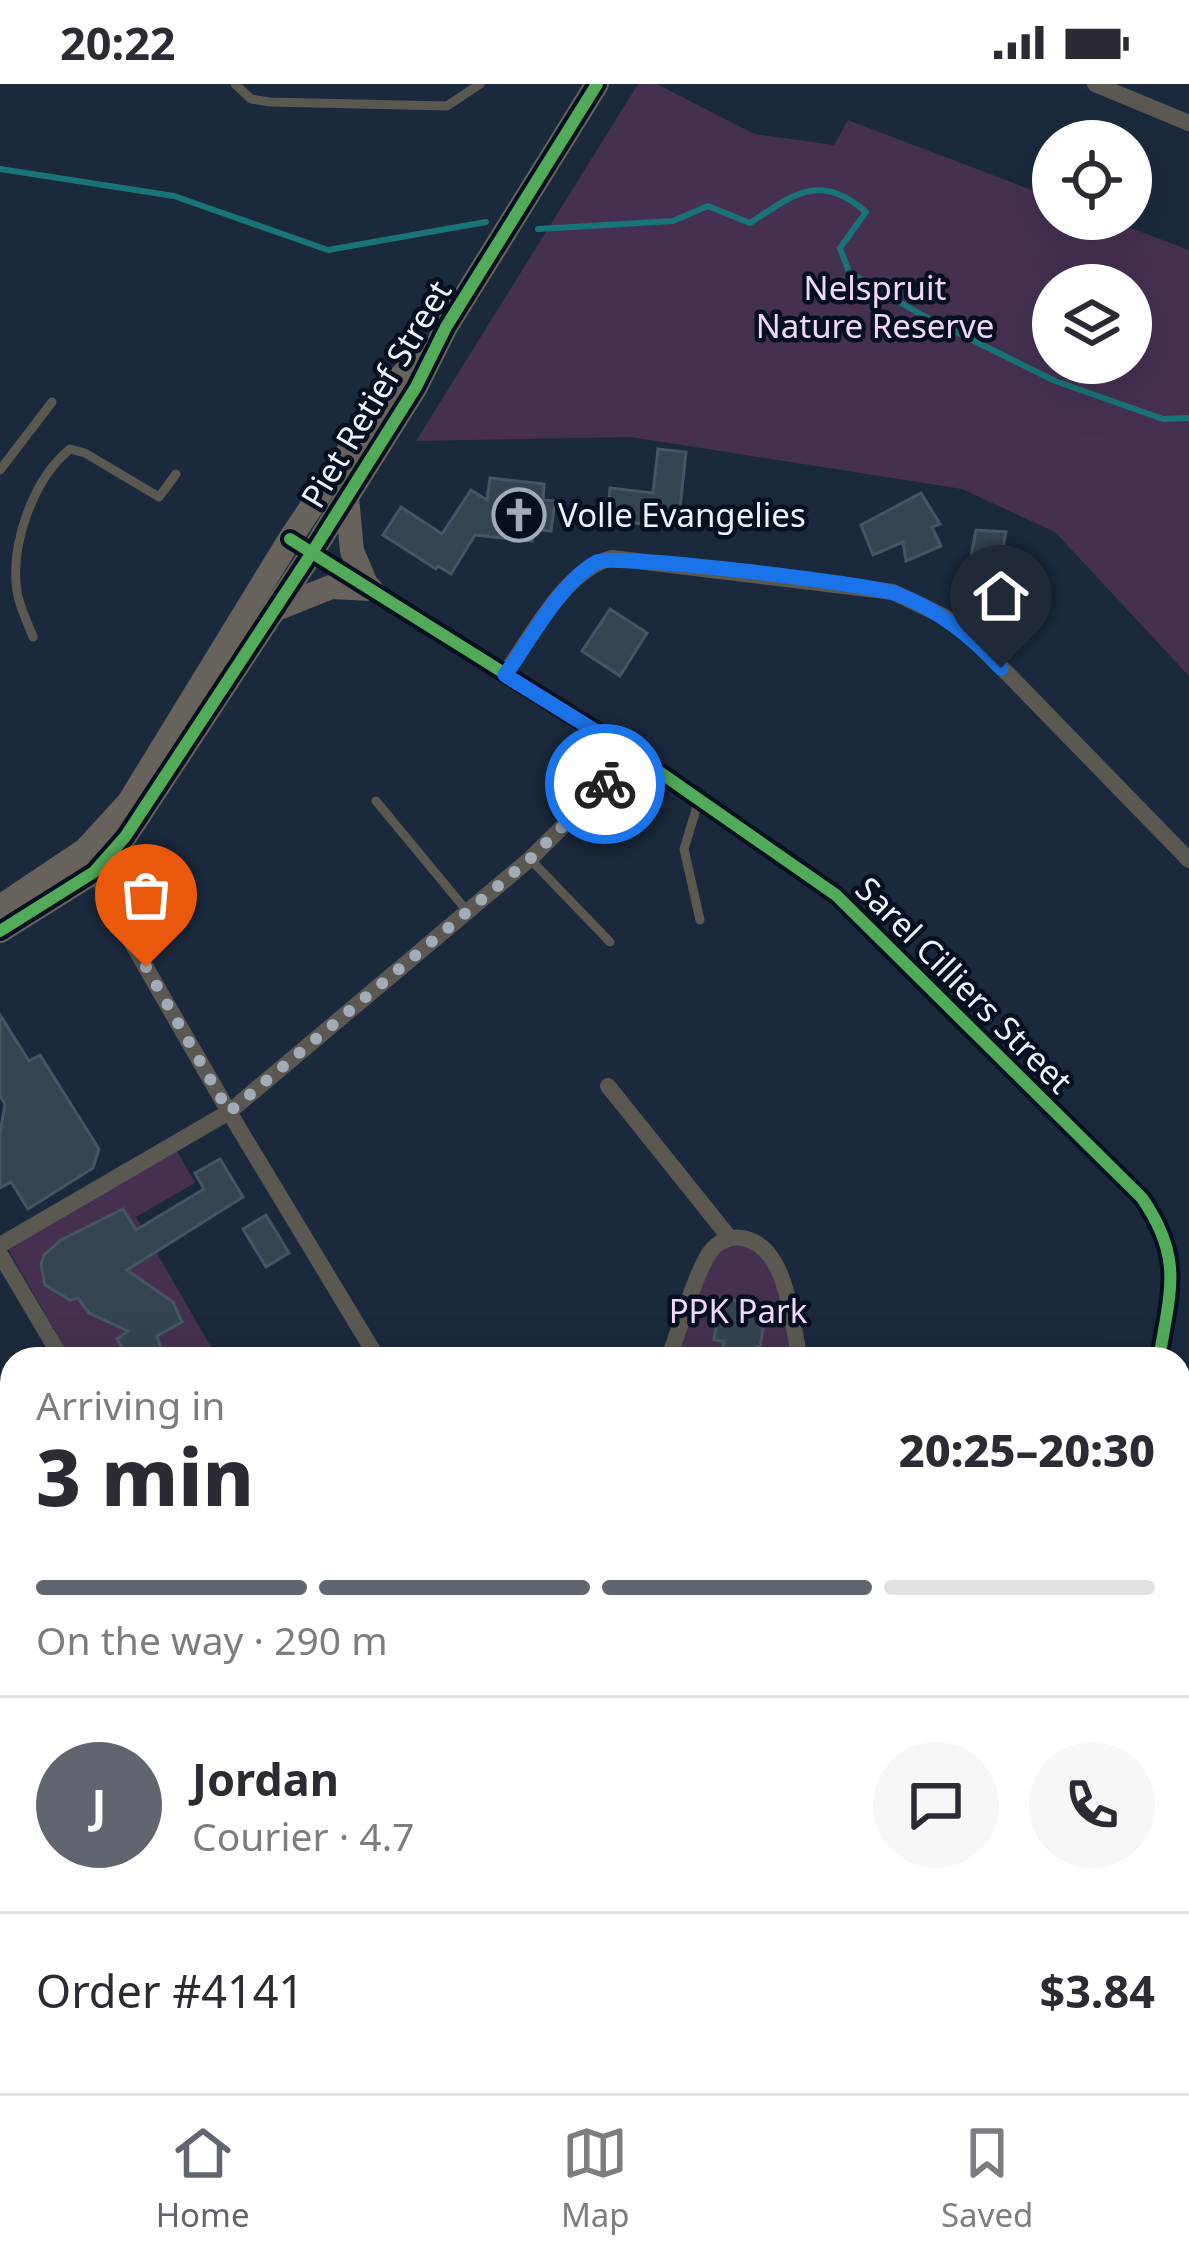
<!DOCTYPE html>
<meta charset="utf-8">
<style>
body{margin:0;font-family:"Noto Sans",sans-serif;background:#f7f7f7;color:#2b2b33;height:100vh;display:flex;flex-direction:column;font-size:45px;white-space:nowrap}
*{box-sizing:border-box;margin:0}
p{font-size:39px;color:#7c7c81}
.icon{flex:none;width:66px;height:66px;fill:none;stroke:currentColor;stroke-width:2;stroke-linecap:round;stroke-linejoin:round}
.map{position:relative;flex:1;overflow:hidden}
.drawer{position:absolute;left:0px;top:1263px;width:1191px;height:747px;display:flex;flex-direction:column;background:#fff;border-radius:36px 36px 0 0;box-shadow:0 12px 48px #0002}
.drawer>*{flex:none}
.controls{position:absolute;left:1032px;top:36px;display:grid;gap:24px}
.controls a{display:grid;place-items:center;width:120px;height:120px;border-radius:50%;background:#fff;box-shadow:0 12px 48px #0002;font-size:60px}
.pin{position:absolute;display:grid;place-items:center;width:102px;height:102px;color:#fff;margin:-123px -51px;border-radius:50% 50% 50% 0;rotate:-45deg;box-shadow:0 0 12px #0007}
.pin .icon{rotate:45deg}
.courier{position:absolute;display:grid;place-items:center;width:120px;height:120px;margin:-60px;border:9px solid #1a73e8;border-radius:50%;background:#fff;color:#222;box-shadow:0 3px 15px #0007}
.overview em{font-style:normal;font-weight:800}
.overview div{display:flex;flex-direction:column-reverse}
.overview{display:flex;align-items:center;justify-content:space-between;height:204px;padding:0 36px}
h1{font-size:78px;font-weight:800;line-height:90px}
.bar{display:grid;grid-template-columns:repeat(4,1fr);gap:18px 12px;align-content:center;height:144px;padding:0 36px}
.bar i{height:15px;border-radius:9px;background:#e1e1e2}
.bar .current{background:#61656f}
.bar p{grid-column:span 4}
.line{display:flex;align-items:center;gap:30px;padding:0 36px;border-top:3px solid #e1e1e2}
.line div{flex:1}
.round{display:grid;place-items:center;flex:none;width:126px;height:126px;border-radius:63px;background:#f7f7f7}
.status{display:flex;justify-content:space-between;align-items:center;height:84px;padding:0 60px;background:#fff;direction:ltr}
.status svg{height:33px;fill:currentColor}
.dock{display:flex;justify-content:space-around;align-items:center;height:168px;border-top:3px solid #e1e1e2;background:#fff;font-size:33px;color:#7c7c81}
.dock a{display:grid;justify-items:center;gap:6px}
.dock .current{color:#61656f}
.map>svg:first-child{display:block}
.green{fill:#453052;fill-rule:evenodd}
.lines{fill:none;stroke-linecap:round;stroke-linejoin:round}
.stream{stroke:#187477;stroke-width:6}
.building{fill:#354451;stroke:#445564;stroke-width:3}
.lane{stroke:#5b5852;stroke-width:9}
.street{stroke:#5b5852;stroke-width:16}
.secondary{stroke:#67625b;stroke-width:24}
.primary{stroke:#63605b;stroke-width:27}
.cycleway-casing{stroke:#061021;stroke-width:20}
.cycleway{stroke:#51ab58;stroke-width:12}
.done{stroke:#a2acb9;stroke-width:12;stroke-dasharray:0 21.6}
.route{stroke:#1a73e8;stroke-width:15}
.labels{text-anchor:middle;stroke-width:9;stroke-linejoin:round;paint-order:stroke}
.park-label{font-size:33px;fill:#f1d7fa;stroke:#061021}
.street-label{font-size:33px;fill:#ecf3fd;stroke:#061021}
.poi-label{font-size:33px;fill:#ecf3fd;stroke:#061021;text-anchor:start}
</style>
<div class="status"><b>20:22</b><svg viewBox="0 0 49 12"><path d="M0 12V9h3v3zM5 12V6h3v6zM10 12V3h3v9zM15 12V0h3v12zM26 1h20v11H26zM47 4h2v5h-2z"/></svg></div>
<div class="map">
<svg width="1189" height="2009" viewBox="0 0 1189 2009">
<rect width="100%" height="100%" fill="#1a293c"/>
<g class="green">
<path d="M638 0H657L754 50 834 61 848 36 1053 114V135H1107L1189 166V592L1055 448 962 405 631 353 416 357ZM1053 201H1131V279H1053Z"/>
<polygon points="177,1067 195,1099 136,1133 218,1275 71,1275 8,1165"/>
<polygon points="731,1154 766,1164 800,1275 668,1275 711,1166"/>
<polygon points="0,1702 12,1715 12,1750 1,1760"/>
<polygon points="12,1767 12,1859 5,1865 0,1859 0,1778"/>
<polygon points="158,1998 205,1998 211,2009 141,2009"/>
<polygon points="523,1998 592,1998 576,2009 530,2009"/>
<polygon points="650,1998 777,1998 784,2009 634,2009"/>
</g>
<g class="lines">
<g class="stream">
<polyline points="0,85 174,112 328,166 486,138"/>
<path d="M538 145 673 137 708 122 750 139C793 111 820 87 866 128L840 164 849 188 920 230 1055 297 1163 335 1189 334"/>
</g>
</g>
<g class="building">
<polygon points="658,365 686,368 678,443 607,437 610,404 653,409"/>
<polygon points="490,394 544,400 543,416 555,417 551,447 534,445 532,457 475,451 451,490 438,482 436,485 383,451 401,423 442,450 471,406 487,416"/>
<polygon points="921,409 940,440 932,443 941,462 906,477 903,458 873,471 861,441"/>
<polygon points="976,446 1006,448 999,485 1022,488 1000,509 965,504"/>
<polygon points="610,525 647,549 620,592 582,567"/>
<polygon points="0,931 29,977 40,971 99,1065 93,1084 28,1125 11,1098 0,1104 0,1050 5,1020 0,1012"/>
<polygon points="220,1075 243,1113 127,1186 173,1218 182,1238 157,1252 161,1265 147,1275 129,1275 117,1255 128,1247 89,1229 78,1214 70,1216 45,1201 41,1180 44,1171 61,1156 123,1125 136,1146 204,1105 195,1089"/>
<polygon points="266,1131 289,1169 266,1183 243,1145"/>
<polygon points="720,1214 767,1221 760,1263 756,1263 754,1275 721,1275 724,1257 714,1256"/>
</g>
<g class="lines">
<g class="lane">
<polyline points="235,0 251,15 270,18 447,22 480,0"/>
<polyline points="0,386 52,318"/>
<path d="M33 553C28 539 19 523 17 507 10 461 33 395 70 365L85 369 159 413 176 390"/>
<polyline points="699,716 684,765 700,836"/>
<polyline points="376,717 467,827"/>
<polyline points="530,775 610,858"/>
<polyline points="0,1305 12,1300"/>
<polyline points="0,1354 12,1370"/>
<polyline points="0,2006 12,1996"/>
</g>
<g class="street">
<polyline points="1095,0 1189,39"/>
<path d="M305 463 635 671 836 811 1142 1114C1184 1175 1170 1207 1159 1275"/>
<path d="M504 591C532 553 563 487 612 474L893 508 943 532 970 551 1189 776"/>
<polyline points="90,778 125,847 229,1028 378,1275"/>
<polyline points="608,1002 729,1153"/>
<polyline points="0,1161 229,1028 530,775 635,671"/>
<polyline points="0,1170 62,1275"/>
<path d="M668 1275C680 1246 694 1192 710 1168 717 1158 730 1152 742 1154 788 1161 791 1238 800 1275"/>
<polyline points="1179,1828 1189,1831"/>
<polyline points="946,2009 952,1998"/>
</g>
<g class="secondary">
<polyline points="347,413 352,467 367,502"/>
<polyline points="276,525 331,503 371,505"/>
<polyline points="0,823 85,766 129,718 290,455 392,302 424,267"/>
<polyline points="0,847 94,788 125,753 313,467 416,303 446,243 597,0"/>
</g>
<g class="primary">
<polyline points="0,1459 12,1472"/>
<polyline points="0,1556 12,1569"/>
<polyline points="367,1998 375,2009"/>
<polyline points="437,1998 444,2009"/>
</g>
<g class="cycleway-casing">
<g id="cycleway">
<path d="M290 455 635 671 836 811 1142 1114C1184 1175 1170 1207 1159 1275"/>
<polyline points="0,847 94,788 125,753 313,467 416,303 446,243 597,0"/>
</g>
</g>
<use href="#cycleway" class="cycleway"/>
</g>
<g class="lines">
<polyline class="done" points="146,883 229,1028 530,775 605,700"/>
<path class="route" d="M605 700 634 671 505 591C529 558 561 497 597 478 615 469 871 500 897 510 939 526 971 552 1001 584"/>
</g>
<defs>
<g id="church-ring" transform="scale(2.7)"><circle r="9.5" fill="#061021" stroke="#a2acb9" stroke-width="1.5"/><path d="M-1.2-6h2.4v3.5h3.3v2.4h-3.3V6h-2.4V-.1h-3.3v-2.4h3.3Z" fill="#a2acb9"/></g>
</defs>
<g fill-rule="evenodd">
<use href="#church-ring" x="519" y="431"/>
</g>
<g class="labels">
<g class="park-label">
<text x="875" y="216">Nelspruit<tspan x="875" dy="38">Nature Reserve</tspan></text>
<text x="738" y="1239">PPK Park</text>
</g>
<g class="street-label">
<text transform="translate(376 310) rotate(-59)" y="12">Piet Retief Street</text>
<text transform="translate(964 901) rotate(45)" y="12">Sarel Cilliers Street</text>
</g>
<g class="poi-label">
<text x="558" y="443">Volle Evangelies</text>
</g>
</g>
</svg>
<div class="controls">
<a><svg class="icon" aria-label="locate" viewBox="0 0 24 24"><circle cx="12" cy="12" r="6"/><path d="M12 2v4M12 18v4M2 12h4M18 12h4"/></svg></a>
<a><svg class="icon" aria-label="layers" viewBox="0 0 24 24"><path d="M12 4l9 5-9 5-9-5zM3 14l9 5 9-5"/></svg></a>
</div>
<div class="pin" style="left:146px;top:883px;background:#ea580c"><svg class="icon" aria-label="bag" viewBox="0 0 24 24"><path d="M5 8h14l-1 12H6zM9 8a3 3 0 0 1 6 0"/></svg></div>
<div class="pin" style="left:1001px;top:584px;background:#1f2937"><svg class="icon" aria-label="home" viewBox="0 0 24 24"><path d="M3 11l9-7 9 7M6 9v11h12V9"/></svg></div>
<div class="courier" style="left:605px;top:700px"><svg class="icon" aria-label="bike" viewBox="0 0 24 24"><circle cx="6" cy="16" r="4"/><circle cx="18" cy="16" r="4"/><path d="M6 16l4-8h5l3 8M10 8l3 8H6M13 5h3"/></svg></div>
<section class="drawer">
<div class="overview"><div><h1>3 min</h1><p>Arriving in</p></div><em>20:25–20:30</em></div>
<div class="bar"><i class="current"></i><i class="current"></i><i class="current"></i><i></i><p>On the way · 290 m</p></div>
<div class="line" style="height:216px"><b class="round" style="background:#61656f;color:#fff">J</b><div><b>Jordan</b><p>Courier · 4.7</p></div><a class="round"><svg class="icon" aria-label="chat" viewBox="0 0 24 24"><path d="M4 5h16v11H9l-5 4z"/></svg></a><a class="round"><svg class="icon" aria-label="phone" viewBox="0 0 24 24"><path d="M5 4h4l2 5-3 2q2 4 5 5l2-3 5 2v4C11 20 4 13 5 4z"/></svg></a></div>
<div class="line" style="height:156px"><div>Order #4141</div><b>$3.84</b></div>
</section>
</div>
<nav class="dock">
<a class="current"><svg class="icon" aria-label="home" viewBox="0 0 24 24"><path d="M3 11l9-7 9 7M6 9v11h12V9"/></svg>Home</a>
<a><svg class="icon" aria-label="map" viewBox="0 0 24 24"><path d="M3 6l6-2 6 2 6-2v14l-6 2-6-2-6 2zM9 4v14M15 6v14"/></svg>Map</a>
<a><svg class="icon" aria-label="saved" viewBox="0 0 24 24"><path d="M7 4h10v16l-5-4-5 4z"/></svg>Saved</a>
</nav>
